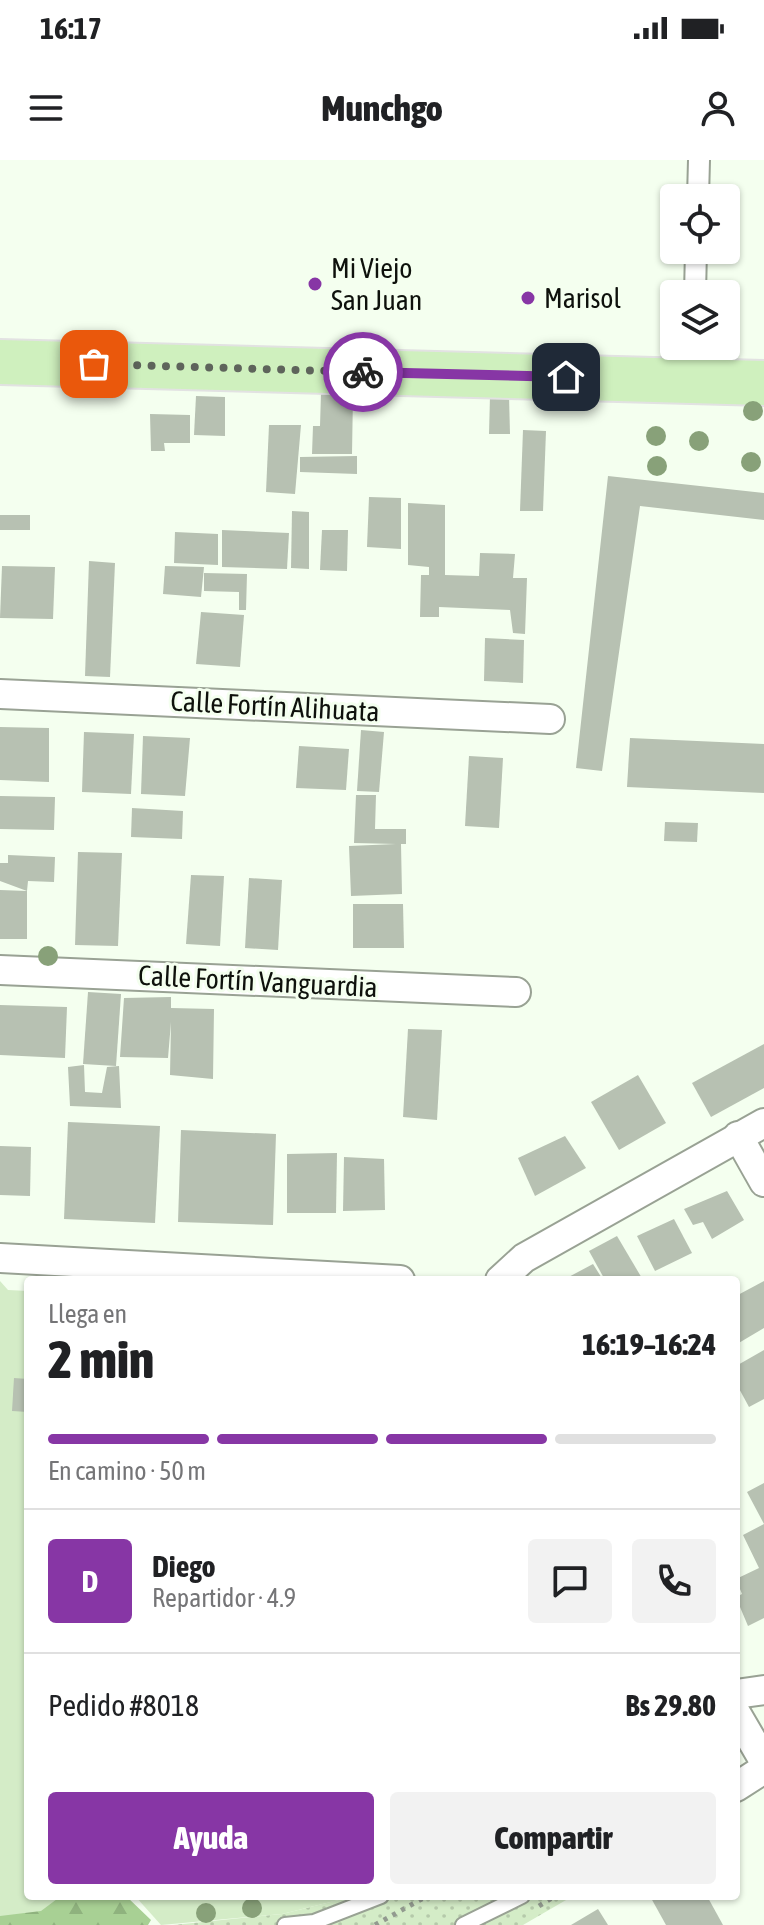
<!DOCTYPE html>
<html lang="es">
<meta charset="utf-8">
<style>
body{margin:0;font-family:"Asap Condensed",sans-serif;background:#f2f2f2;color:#202124;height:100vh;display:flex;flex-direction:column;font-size:30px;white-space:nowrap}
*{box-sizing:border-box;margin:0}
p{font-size:26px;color:#757577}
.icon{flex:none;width:44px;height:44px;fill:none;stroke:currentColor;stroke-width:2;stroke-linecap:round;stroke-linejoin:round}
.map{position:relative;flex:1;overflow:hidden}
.drawer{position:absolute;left:24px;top:1116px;width:716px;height:624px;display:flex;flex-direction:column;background:#fff;border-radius:8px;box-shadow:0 2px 6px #0004}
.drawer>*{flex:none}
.tools{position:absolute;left:660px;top:24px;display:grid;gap:16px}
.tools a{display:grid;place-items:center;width:80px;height:80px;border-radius:8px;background:#fff;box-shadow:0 2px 6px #0004;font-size:40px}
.pin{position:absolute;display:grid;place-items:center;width:68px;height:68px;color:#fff;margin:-34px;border-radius:16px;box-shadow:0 4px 12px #0006}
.courier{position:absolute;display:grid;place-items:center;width:80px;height:80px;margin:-40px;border:6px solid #8736a5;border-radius:50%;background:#fff;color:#222;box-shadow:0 2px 10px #0007}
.head em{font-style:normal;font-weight:800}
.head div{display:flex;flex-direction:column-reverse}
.head{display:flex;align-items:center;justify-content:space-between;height:136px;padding:0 24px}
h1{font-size:52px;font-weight:800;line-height:60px}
.bar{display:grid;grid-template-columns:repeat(4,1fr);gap:12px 8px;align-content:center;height:96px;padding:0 24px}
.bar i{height:10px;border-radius:6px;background:#e0e0e0}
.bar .on{background:#8736a5}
.bar p{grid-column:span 4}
.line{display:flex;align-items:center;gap:20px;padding:0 24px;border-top:2px solid #e0e0e0}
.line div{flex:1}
.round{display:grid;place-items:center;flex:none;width:84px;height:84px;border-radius:8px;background:#f2f2f2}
.cta{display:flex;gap:16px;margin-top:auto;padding:16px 24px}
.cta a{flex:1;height:92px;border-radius:8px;background:#8736a5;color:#fff;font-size:32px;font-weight:800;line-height:92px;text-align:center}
.cta a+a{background:#f2f2f2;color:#202124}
.status{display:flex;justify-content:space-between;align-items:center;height:56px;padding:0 40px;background:#fff;direction:ltr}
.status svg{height:22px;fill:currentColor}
header{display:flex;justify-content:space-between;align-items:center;height:104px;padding:0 24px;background:#fff;font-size:36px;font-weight:800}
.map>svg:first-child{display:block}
.green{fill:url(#green-dots)}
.forest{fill:url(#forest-firs)}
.pitch{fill:#d4ecc7}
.building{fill:#b7c1b2}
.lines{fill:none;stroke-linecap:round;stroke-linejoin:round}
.service-casing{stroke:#99a294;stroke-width:18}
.pedestrian-casing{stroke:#99a294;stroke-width:24}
.minor-casing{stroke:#99a294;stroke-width:32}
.primary-casing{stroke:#e2e2e2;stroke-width:48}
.path{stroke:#929a8f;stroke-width:5;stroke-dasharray:4 6;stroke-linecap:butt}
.service{stroke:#fff;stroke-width:14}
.pedestrian{stroke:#fff;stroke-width:20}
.minor{stroke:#fff;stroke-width:28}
.primary{stroke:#cff0be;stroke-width:44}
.tree{fill:#88a179}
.done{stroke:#5e645b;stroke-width:8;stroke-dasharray:0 14.4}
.route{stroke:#8736a5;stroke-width:10}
.poi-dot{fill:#8736a5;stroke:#f4ffef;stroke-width:3}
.labels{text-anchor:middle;stroke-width:6;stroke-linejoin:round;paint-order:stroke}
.poi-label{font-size:28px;fill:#0e110c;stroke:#f4ffef;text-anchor:start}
.street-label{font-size:28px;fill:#0e110c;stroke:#f4ffef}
</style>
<div class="status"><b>16:17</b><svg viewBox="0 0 49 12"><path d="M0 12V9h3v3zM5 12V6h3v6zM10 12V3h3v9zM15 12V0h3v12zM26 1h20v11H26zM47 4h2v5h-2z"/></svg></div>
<header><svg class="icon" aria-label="menu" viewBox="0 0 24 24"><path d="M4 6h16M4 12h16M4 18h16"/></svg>Munchgo<svg class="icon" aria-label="person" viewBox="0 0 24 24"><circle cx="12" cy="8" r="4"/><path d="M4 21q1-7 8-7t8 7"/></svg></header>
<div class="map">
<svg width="764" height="1765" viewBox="0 0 764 1765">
<defs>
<pattern id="green-dots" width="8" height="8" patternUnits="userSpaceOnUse" patternTransform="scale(2)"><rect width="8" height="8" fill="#d4ecc7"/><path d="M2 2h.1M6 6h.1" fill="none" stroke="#b5c9aa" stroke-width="1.8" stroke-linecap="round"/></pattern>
<pattern id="forest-firs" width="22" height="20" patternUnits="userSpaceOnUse" patternTransform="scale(2)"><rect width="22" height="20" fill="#a8d094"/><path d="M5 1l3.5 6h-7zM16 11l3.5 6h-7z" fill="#8fb27e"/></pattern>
</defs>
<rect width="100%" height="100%" fill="#f4ffef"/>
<polygon class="green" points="355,1736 573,1736 523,1765 173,1765 282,1754"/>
<polygon class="forest" points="0,1729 28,1736 126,1736 151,1760 148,1765 0,1765"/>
<g class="pitch">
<polygon points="0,1121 8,1130 28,1131 28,1736 61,1736 41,1751 0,1756"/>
<polygon points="135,1736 355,1736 282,1754 161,1765"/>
</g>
<g class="building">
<polygon points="321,233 353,234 352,294 312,294 313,266 320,266"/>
<polygon points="196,236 225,237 225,276 194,275"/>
<polygon points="490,236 509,236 510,274 489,274"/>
<polygon points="150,254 190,255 190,283 164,283 165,291 151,291"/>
<polygon points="269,265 301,265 295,334 266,332"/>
<polygon points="523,270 546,271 543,351 520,351"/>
<polygon points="357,296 357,314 300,312 300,297"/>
<polygon points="608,316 764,333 764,360 640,346 602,611 576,608"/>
<polygon points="369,337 401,338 401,389 367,387"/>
<polygon points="408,343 445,345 445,415 479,416 480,393 515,394 513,418 527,418 525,474 513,473 510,450 439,447 439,457 420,457 421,415 429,415 429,407 408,405"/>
<polygon points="292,351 309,352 309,409 291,408"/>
<rect x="0" y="355" width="30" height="15"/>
<polygon points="222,370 289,373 287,409 222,407"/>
<polygon points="322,370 348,370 347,411 320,410"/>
<polygon points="175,372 218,374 218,405 174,403"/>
<polygon points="89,401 115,403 110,517 85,516"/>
<polygon points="2,406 55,407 53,459 0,458"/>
<polygon points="165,406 204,407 201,437 163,434"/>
<polygon points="204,413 247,414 246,450 239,450 239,432 204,431"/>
<polygon points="201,452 244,455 240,507 196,504"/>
<polygon points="485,478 524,480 523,523 484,521"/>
<polygon points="0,567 49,568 49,622 0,620"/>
<polygon points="361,570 384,572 379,632 357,631"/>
<polygon points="84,572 134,574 131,634 82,632"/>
<polygon points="143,576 190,578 185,636 141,634"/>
<polygon points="630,578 764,584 764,633 627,627"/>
<polygon points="299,586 349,589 346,630 296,628"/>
<polygon points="469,596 503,598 499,668 465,666"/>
<polygon points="356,635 376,635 375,669 406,669 406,684 401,684 402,734 351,736 349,686 396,684 354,683"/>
<polygon points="0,636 55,637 54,670 0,669"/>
<polygon points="132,648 183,651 182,679 131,677"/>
<polygon points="665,662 698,663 697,682 664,681"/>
<polygon points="78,692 122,693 118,786 75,785"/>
<polygon points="8,695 55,697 54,722 28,721 27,731 0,721 0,703 8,703"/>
<polygon points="191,715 224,716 220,786 186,784"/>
<polygon points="249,718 282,720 278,790 245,788"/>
<polygon points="0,730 27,731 27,779 0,779"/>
<polygon points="353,744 403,744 404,788 353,788"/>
<polygon points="88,832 121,834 116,906 83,904"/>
<polygon points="171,837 171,848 214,849 213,919 170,915 171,862 168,898 120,897 124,838"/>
<polygon points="0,845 67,847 65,898 0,895"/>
<polygon points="408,869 442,870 437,960 403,957"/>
<polygon points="764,884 764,928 711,957 692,923"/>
<polygon points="84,905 85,932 102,933 107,907 119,906 121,948 70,946 68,907"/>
<polygon points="638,915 666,963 619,990 591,942"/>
<polygon points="68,962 160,966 155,1063 64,1059"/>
<polygon points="181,970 276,974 273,1065 178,1062"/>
<polygon points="565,976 586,1008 535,1036 518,998"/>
<polygon points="0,986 31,987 30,1036 0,1035"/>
<polygon points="337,993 336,1053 287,1053 287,994"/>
<polygon points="344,997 384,999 385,1050 343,1051"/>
<polygon points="727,1031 744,1060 712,1079 703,1062 693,1065 684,1049"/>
<polygon points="674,1059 692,1093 655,1111 637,1076"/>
<polygon points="617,1076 643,1120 605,1120 589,1091"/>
<polygon points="593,1104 603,1120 563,1120"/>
<polygon points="764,1121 764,1168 737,1184 736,1136"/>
<polygon points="764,1190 764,1239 749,1247 736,1223 736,1206"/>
<polygon points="14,1218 28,1219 28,1252 12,1251"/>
<polygon points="764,1323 764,1458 748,1466 740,1447 736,1449 736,1437 742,1434 736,1419 759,1408 743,1375 764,1364 747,1332"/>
<polygon points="655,1736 707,1736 723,1765 666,1765 651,1738"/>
<polygon points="598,1749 608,1765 571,1765"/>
</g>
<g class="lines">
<g class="service-casing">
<g id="service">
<polyline points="285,1765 314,1762 381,1736"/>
<polyline points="463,1765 522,1736"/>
</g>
</g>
<g class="pedestrian-casing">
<g id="pedestrian">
<polyline points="698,38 699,0"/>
<polyline points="695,134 696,90"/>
<polyline points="693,191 693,186"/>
</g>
</g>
<g class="minor-casing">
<g id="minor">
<polyline points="0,534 550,559"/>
<polyline points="0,810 516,832"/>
<polyline points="738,976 764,1022"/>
<polyline points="0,1098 400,1120"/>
<polyline points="500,1120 524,1098 764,963"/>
<polyline points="736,1534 764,1530"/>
<polyline points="736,1553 764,1601"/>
<polyline points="736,1627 764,1609"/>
</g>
</g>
<g class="primary-casing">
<polyline id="primary" points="0,202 764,223"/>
</g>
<g class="path">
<polyline points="539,1746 555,1736"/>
<polyline points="375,1765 427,1736"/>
</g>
<use href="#service" class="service"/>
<use href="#pedestrian" class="pedestrian"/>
<use href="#minor" class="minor"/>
<use href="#primary" class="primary"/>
</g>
<g class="tree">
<circle cx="753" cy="251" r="10"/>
<circle cx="656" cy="276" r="10"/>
<circle cx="699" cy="281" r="10"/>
<circle cx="751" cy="302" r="10"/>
<circle cx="657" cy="306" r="10"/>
<circle cx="48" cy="796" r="10"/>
<circle cx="252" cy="1748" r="10"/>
<circle cx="206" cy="1753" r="10"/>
</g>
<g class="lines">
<polyline class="done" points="94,204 363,212"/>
<polyline class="route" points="363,212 566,217"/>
</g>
<g class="poi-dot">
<circle cx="315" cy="124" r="8"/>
<circle cx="528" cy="138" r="8"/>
</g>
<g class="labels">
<g class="poi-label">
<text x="331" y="118">Mi Viejo<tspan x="331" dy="32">San Juan</tspan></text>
<text x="544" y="148">Marisol</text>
</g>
<g class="street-label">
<text transform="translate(275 546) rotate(3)" y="10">Calle Fortín Alihuata</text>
<text transform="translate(258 821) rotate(3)" y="10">Calle Fortín Vanguardia</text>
</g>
</g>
</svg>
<div class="tools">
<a><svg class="icon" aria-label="locate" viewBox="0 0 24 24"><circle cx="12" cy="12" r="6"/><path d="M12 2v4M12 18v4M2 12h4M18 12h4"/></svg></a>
<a><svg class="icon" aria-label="layers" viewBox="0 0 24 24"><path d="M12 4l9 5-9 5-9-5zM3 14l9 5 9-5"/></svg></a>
</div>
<div class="pin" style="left:94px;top:204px;background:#ea580c"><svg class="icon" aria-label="bag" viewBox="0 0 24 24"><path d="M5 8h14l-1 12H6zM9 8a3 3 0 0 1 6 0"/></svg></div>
<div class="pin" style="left:566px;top:217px;background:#1f2937"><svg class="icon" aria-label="home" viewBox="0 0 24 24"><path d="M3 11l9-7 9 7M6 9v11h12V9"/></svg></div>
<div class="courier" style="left:363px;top:212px"><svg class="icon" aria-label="bike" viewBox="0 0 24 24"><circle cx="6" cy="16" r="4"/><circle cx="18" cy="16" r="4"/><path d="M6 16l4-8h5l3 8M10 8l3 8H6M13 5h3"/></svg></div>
<section class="drawer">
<div class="head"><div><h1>2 min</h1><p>Llega en</p></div><em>16:19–16:24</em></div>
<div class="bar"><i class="on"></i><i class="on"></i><i class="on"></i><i></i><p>En camino · 50 m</p></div>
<div class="line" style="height:144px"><b class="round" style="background:#8736a5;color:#fff">D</b><div><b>Diego</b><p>Repartidor · 4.9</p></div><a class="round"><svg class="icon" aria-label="chat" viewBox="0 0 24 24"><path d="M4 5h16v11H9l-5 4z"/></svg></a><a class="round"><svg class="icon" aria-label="phone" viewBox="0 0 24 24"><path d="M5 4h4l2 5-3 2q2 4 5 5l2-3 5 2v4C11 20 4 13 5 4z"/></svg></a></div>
<div class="line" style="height:104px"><div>Pedido #8018</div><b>Bs 29.80</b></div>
<div class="cta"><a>Ayuda</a><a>Compartir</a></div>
</section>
</div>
